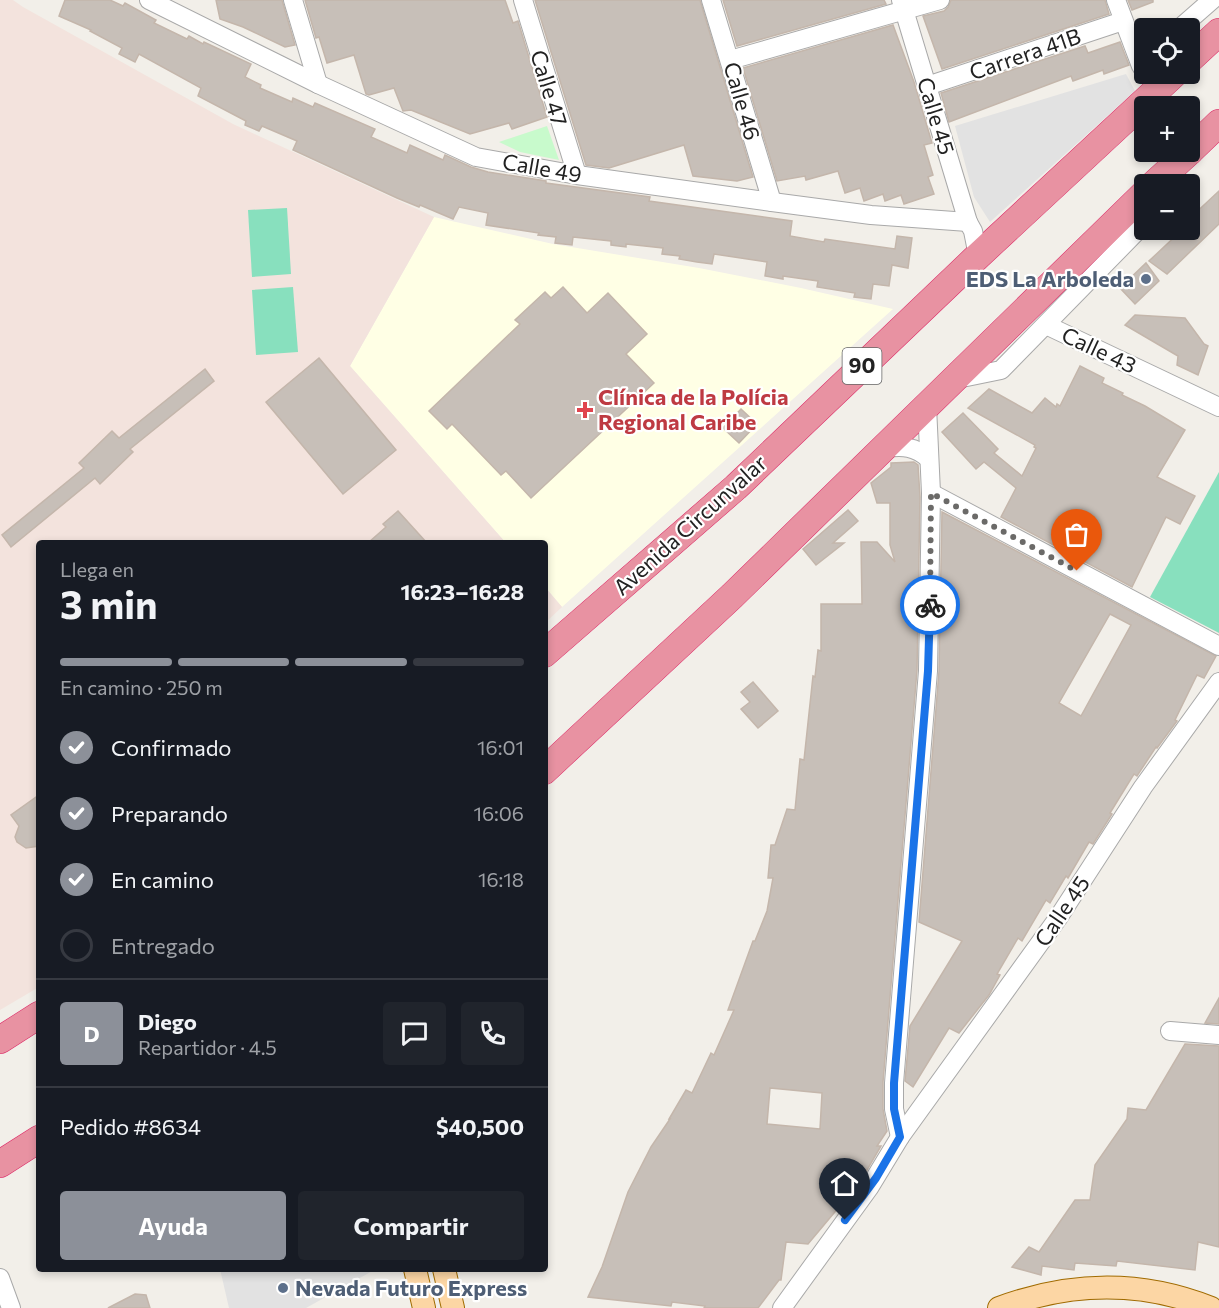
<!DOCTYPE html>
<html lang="es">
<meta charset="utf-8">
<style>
body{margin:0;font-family:Commissioner,sans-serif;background:#20242c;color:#f1f3f6;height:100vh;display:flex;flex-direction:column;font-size:22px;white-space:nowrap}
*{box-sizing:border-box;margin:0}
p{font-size:20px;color:#9ea1a6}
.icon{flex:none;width:33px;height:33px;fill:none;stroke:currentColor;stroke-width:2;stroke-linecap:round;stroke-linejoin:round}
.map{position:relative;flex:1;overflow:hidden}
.panel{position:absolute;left:36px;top:540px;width:512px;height:732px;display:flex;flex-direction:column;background:#171b24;border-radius:6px;box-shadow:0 3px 9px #0003}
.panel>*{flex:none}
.tools{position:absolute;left:1134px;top:18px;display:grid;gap:12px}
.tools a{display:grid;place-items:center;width:66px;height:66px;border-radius:6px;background:#171b24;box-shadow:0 3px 9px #0003;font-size:30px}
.pin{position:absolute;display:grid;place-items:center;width:51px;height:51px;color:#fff;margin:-62px -26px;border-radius:50% 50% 50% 0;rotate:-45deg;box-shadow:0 0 6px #0007}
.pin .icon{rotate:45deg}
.courier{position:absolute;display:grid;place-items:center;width:60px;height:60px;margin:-30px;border:4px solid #1a73e8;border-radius:50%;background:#fff;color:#222;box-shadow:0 2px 8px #0007}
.head em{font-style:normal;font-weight:700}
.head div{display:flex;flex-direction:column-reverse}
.head{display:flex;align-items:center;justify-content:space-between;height:102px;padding:0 24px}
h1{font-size:39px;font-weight:700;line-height:45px}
.bar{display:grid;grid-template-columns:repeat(4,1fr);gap:9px 6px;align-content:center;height:72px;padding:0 24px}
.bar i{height:8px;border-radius:4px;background:#363941}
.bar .current{background:#8c9099}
.bar p{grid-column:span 4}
.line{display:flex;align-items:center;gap:15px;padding:0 24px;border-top:2px solid #363941}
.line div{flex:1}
.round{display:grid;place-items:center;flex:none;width:63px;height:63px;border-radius:6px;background:#20242c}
ol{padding:0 24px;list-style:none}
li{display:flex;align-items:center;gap:18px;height:66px}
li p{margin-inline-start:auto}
li .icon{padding:6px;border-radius:50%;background:#8c9099;color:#fff;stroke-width:4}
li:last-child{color:#9ea1a6}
li i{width:33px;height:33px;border:3px solid #363941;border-radius:50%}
.primary-button{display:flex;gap:12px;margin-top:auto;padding:12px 24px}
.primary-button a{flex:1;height:69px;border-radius:6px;background:#8c9099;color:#fff;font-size:24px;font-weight:700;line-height:69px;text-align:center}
.primary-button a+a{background:#20242c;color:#f1f3f6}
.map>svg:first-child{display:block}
.education{fill:#ffffe5}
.military{fill:#f3e3dd}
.park{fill:#c8facc}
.pitch{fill:#88e0be}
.parking{fill:#e2e2e2}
.building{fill:#c7bfb8;stroke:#c4b6ab;stroke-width:1.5;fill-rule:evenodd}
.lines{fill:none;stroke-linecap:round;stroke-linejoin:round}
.minor-casing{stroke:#a9a9a9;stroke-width:20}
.major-casing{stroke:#a06b00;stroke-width:24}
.highway-casing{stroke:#dc2a67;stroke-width:28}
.minor{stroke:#fff;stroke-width:18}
.major{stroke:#fcd6a4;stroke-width:22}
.highway{stroke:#e892a2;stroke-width:27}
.done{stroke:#6b6a68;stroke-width:6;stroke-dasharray:0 10.8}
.route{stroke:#1a73e8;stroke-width:8}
.service-dot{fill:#5c6f8a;stroke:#fff;stroke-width:2}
.health-dot{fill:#e0444e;stroke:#fff;stroke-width:2}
.labels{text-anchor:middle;stroke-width:4.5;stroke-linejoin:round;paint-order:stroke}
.shield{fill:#fff;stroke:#646464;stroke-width:1.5}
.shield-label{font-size:21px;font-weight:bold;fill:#222}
.street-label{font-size:22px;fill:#222;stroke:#fff}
.service-label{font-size:22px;font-weight:bold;fill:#4e5e75;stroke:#fff;text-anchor:end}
.health-label{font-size:22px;font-weight:bold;fill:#be3a42;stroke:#fff;text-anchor:start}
</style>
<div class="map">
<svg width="1219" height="1308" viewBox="0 0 1219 1308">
<rect width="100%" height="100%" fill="#f2efe9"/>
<polygon class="education" points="434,217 553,244 699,268 801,288 893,309 562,607 545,587 544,543 506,543 350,366"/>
<g class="military">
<polygon points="0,0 13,0 23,7 233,124 434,217 350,366 506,543 39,543 39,987 0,1010"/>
<polygon points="545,587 562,607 545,623 544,623"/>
</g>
<polygon class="park" points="547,126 559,160 520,152 499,142"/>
<g class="pitch">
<polygon points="287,208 291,274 252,277 248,210"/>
<polygon points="293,287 298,352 256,355 252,290"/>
<polygon points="1219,472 1219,633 1150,597"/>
</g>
<g class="parking">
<polygon points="1126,74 1135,91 990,222 974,197 955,126"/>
<polygon points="220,1269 376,1269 306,1308 229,1308"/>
</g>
<g class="building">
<polygon points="65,0 110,0 123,6 125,3 156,20 154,23 187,39 189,36 203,44 204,42 251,64 245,77 261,85 260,88 292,102 293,98 313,107 315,103 375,129 371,137 407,153 410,145 443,160 445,155 471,167 488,172 546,181 546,183 650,197 649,201 792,221 790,236 824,242 825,239 895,249 897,236 912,238 908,268 892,265 889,286 873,284 871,299 854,297 855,293 817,287 818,281 783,276 783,279 765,276 767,262 714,254 712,264 697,262 679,259 680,256 662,254 663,248 626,244 626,247 611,245 611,241 573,237 572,245 555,243 556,237 538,235 539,233 486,225 488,213 459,207 453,219 420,205 419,207 397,198 293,150 297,141 262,126 259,131 245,125 246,121 198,96 201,88 139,54 135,62 119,54 122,48 90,31 91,30 59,16"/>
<polygon points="216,0 282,0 295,45 285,47 243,27 220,19"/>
<polygon points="305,0 505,0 513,23 518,21 547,117 512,129 509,123 470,134 411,110 403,111 394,88 369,95 366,94 354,55 327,63 319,37 316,38"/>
<polygon points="535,0 700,0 753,177 737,181 693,176 684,145 609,168 586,165"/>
<polygon points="723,0 884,0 886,4 737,46"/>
<polygon points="951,0 1105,0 1109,14 942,69 923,16 944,11 948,7"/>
<polygon points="1128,0 1153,0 1153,2 1132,10"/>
<polygon points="893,25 914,82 932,143 924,145 933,175 928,177 934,194 904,204 901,195 885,201 883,194 864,201 860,188 845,193 838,171 806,180 805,176 777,181 743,68"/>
<polygon points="1120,42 1129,65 1104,74 1103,70 1073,81 1071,76 949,122 941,93 1085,46 1088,53"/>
<polygon points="1219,191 1219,224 1167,274 1149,261 1182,230 1190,230 1190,218"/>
<polygon points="1146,263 1159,281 1135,304 1120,288"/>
<polygon points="563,287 587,313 608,293 647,334 626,354 654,383 531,498 506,471 501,475 452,424 447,429 429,411 520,324 515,320 545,292 551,298"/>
<polygon points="1135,315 1185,318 1204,344 1208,346 1198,375 1177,365 1178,356 1125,325"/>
<polygon points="319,358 396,450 343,494 266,402"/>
<polygon points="1080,366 1104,378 1102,383 1123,393 1122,395 1145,406 1185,430 1157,477 1195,496 1180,524 1166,517 1132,587 1001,517 1016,488 984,462 976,469 942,432 963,413 998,449 994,453 1022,476 1036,448 1034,447 1035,445 968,408 989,389 1032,413 1045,398 1056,407 1057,404 1060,406"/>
<polygon points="205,369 214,381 130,449 133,452 100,484 95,478 11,547 2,535 84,468 79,463 112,431 119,438"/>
<polygon points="741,409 757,424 739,443 723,428"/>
<path d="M914 462 918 465 920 497 917 670 883 1082V1109L887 1131 877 1146H881L860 1182 808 1244 786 1242 781 1280H779L758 1308H704L705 1306 672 1302 671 1306 588 1297 602 1267 628 1192 651 1147 670 1119H669L686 1090 692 1093 711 1053 714 1055 734 1010H728L753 941H755L767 911 773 878H768L771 845H775L787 809 795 810 800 759 804 760 813 676 815 677 818 650 821 651V604H862L861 542H877L895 562 890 545V503H877L871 483 891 467V463ZM770 1088 822 1093 820 1129 767 1124Z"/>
<polygon points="848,510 858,521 833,543 844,543 816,565 803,549"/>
<polygon points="398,511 427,543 368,543 386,527 383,524"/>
<path d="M942 512 1216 656 1204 678 1197 675 1175 720 1177 721 1157 748 1156 747 1137 776 1134 774 1110 813 1112 814 1093 844 1089 842 1068 878 1066 876 1050 903 1046 900 1022 941 1018 938 997 974 1000 975 989 995 959 1033 949 1028 913 1087 905 1081 910 1026 962 941 919 922 939 671ZM1110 614 1131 625 1081 716 1059 703Z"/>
<polygon points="753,682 778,711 758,728 741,709 750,702 741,692"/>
<polygon points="39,795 39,846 26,848 17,842 15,837 19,826 11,815"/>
<polygon points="1219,998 1219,1024 1205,1023"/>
<polygon points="1185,1044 1219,1046 1219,1247 1198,1242 1195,1270 1117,1261 1116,1266 1075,1263 1074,1270 1042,1266 1041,1275 1012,1267 1029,1247 1039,1252 1075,1200 1090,1200 1095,1165 1127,1119 1128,1108 1146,1110"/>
<polygon points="135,1294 146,1295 150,1308 108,1308"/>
</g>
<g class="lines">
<g class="minor-casing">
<g id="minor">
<polyline points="149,0 318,84 476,157 577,175 772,202 871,215 968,222"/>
<polyline points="293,0 318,84"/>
<polyline points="523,0 577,175"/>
<polyline points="711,0 772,202"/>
<polyline points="901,0 968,222 973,231 978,256"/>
<polyline points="1116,0 1141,66 1144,62"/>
<polyline points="1180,28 1212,0"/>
<polyline points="730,60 940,0"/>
<polyline points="927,86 1123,21"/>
<polyline points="1046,325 1219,407"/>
<polyline points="957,379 1001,370 1144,224"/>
<path d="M885 448C903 446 915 446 929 459"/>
<polyline points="931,493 1219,646"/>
<polyline points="1170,1031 1219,1035"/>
<polyline points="900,1137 894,1109 894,1083 928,671 931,493 927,406"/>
<polyline points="0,1278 11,1308"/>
<polyline points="782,1308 869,1188 900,1137 1058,918 1143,787 1219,682"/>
</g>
</g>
<g class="major-casing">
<g id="major">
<polyline points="415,1269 424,1308"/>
<polyline points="444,1269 453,1308"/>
<path d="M999 1308C1069 1282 1141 1280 1211 1308"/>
</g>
</g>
<g class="highway-casing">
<g id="highway">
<polyline points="1190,59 1219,32"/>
<polyline points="1190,151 1219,123"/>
<polyline points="1154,184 1189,152"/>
<polyline points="544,654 736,487 978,256 1174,74"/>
<polyline points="544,771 732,596 1144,194"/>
<polyline points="0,1040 39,1015"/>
<polyline points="0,1164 39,1139"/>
</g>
</g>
<use href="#minor" class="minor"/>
<use href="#major" class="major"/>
<use href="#highway" class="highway"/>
</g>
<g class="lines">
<polyline class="done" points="930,605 931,493 1077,571"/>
<polyline class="route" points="845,1220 876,1178 900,1137 894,1109 894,1083 928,671 930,605"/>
</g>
<g class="service-dot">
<circle cx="1146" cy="279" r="6"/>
<circle cx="283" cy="1288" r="6"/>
</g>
<path class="health-dot" d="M582 401h6v6h6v6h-6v6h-6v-6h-6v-6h6z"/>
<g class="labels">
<rect class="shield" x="842.5" y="348" width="39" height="36" rx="4.5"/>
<g class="shield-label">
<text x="862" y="373">90</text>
</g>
<g class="street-label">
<text transform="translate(1025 54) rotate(-19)" y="8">Carrera 41B</text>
<text transform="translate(549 88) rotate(73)" y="8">Calle 47</text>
<text transform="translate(742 101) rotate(74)" y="8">Calle 46</text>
<text transform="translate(936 116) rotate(73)" y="8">Calle 45</text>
<text transform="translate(542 168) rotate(10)" y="8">Calle 49</text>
<text transform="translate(1099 350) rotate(25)" y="8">Calle 43</text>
<text transform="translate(690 525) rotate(-42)" y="8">Avenida Circunvalar</text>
<text transform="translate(1062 911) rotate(-56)" y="8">Calle 45</text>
</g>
<g class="service-label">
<text x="1134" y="287">EDS La Arboleda</text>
<text x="295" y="1296" text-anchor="start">Nevada Futuro Express</text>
</g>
<g class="health-label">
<text x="598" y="405">Clínica de la Polícia<tspan x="598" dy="25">Regional Caribe</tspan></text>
</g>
</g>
</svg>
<div class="tools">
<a><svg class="icon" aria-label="locate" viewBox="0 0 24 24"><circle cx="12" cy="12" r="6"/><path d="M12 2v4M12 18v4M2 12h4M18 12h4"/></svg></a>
<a>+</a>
<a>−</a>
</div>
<div class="pin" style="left:1077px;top:571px;background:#ea580c"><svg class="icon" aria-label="bag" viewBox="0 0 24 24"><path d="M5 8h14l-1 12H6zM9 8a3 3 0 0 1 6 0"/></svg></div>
<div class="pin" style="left:845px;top:1220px;background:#1f2937"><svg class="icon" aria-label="home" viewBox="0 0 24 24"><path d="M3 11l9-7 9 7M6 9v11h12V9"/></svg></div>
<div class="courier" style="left:930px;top:605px"><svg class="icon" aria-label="bike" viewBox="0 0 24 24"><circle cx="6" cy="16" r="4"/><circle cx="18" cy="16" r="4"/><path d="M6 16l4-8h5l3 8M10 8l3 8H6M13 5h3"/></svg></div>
<section class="panel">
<div class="head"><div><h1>3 min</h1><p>Llega en</p></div><em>16:23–16:28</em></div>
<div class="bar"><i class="current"></i><i class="current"></i><i class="current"></i><i></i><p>En camino · 250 m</p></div>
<ol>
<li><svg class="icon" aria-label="check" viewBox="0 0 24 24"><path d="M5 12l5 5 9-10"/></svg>Confirmado<p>16:01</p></li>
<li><svg class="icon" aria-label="check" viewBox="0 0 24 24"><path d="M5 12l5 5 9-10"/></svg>Preparando<p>16:06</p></li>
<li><svg class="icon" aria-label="check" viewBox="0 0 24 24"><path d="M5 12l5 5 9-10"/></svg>En camino<p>16:18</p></li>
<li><i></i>Entregado</li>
</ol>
<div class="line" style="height:108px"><b class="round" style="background:#8c9099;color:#fff">D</b><div><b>Diego</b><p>Repartidor · 4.5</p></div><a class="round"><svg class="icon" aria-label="chat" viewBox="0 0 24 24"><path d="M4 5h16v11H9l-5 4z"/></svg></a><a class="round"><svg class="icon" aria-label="phone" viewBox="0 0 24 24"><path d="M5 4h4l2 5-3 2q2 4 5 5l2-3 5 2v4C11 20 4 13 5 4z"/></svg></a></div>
<div class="line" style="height:78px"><div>Pedido #8634</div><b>$40,500</b></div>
<div class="primary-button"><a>Ayuda</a><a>Compartir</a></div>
</section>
</div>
